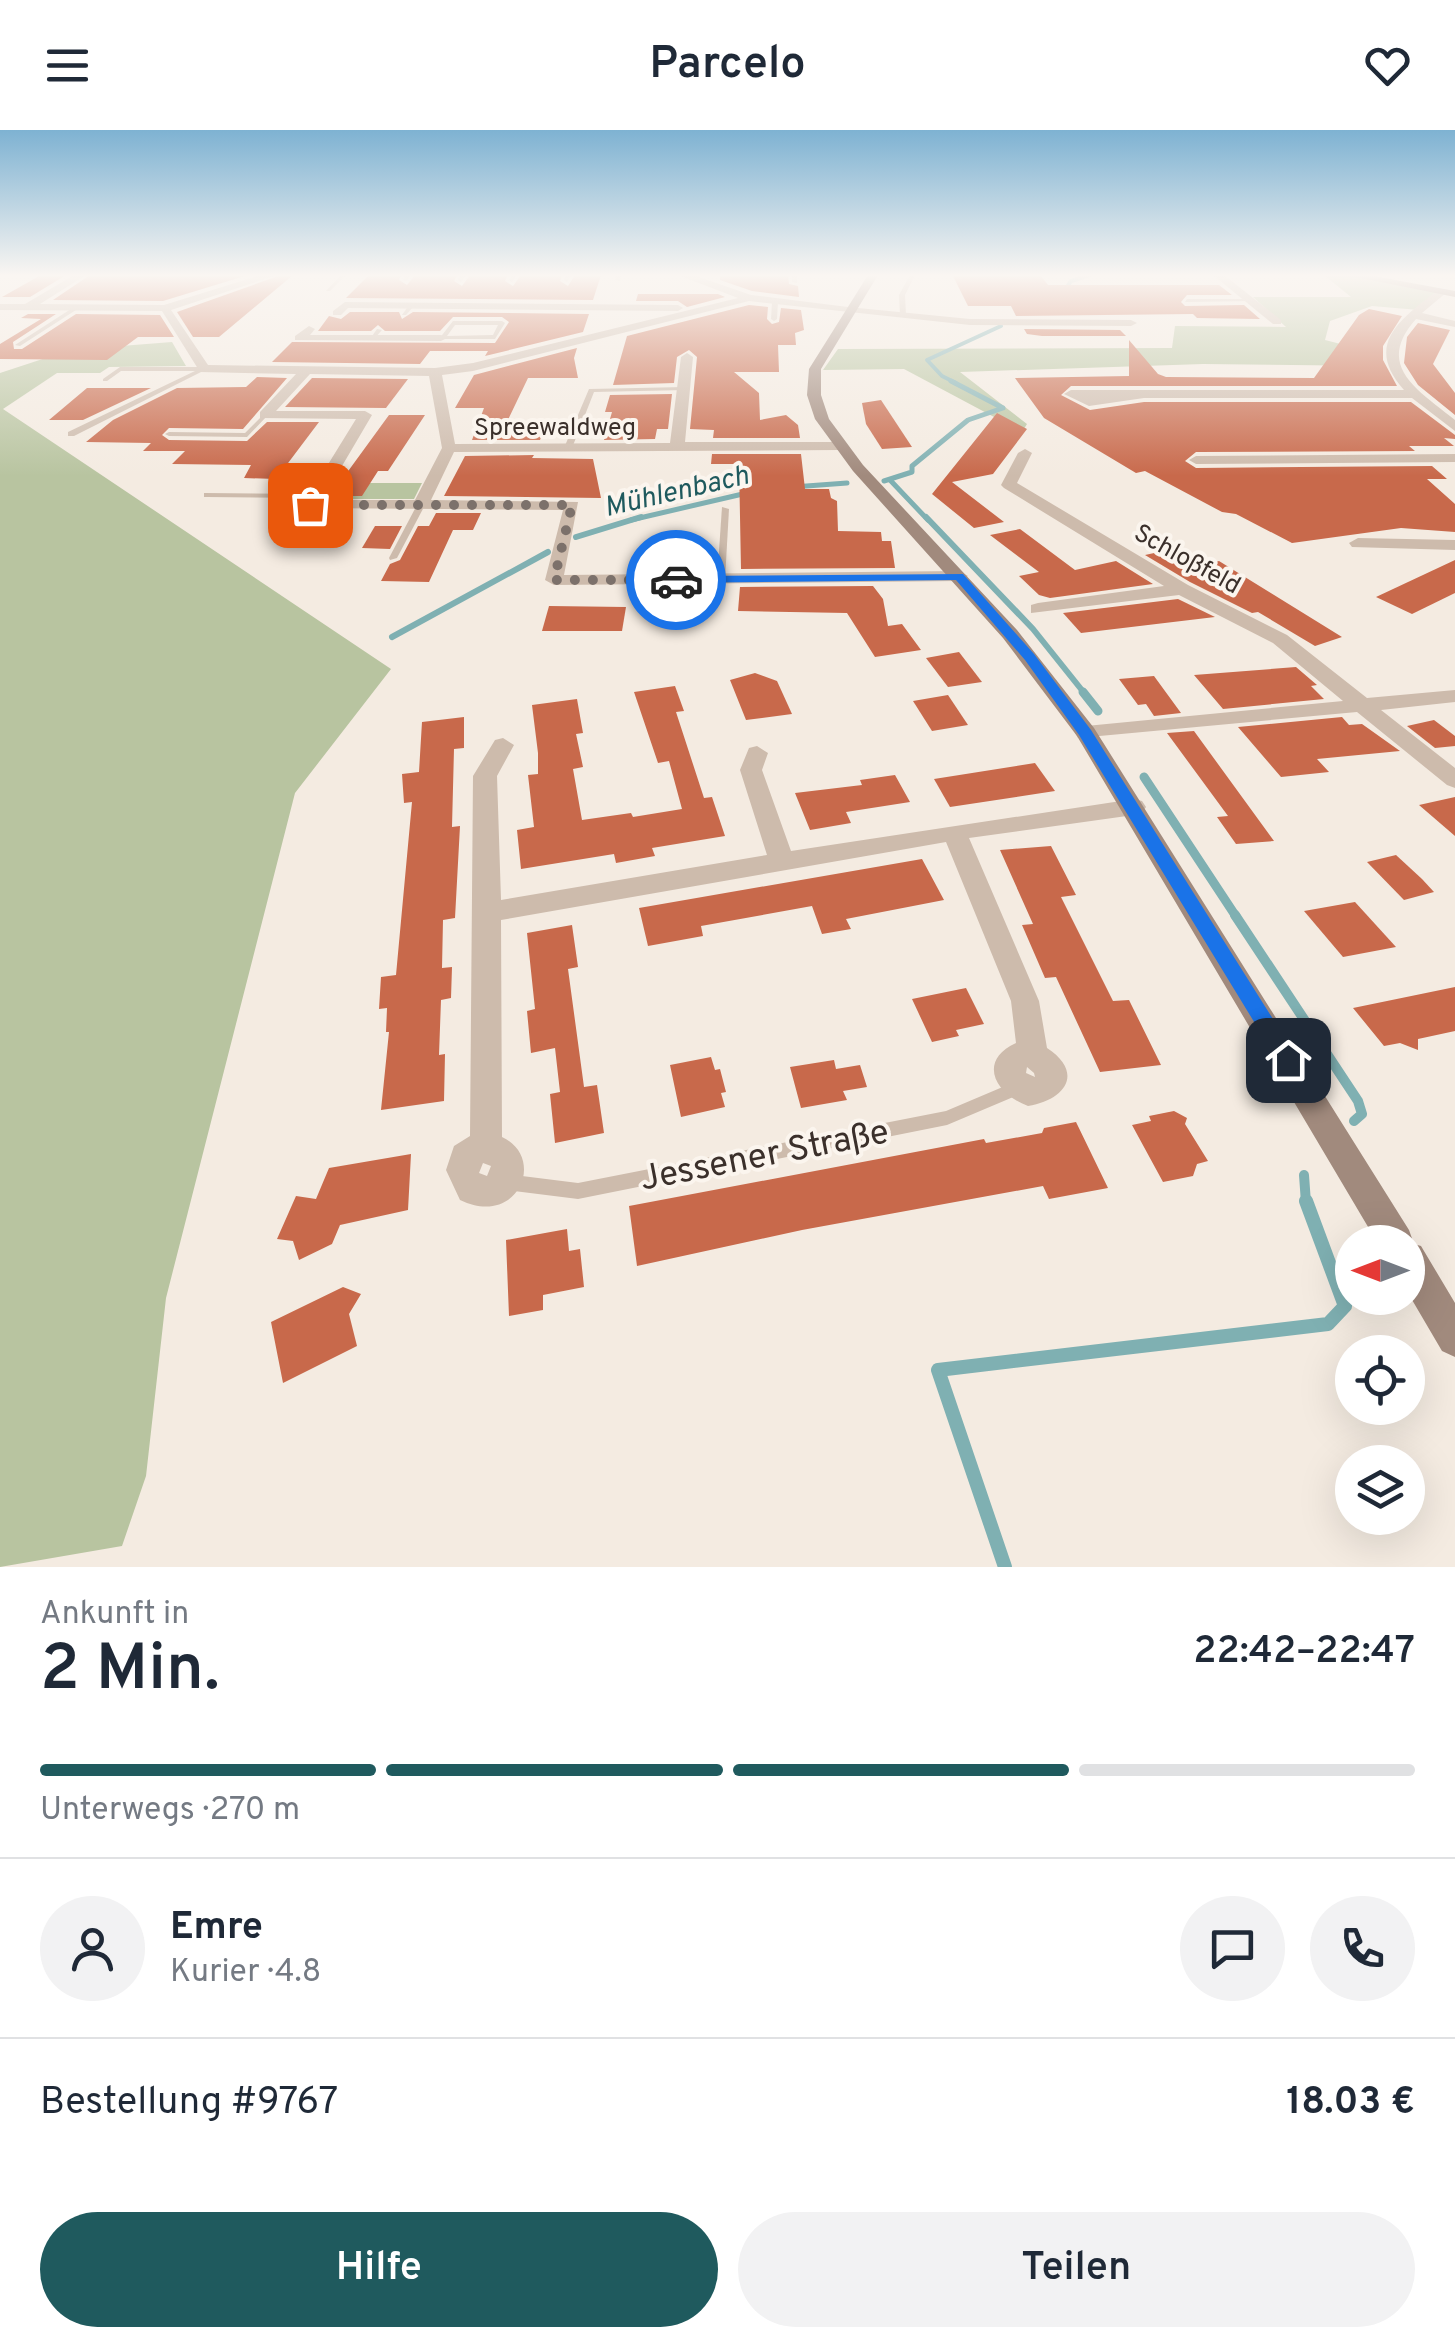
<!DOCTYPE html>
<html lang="de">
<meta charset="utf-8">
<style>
body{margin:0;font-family:Overpass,sans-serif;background:#f2f2f3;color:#1f2937;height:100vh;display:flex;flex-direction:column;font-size:38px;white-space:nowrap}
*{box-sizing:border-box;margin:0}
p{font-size:32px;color:#747a83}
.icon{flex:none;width:55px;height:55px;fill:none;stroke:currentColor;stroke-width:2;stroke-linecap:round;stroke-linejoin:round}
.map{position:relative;height:1437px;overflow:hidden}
.panel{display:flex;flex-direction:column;background:#fff;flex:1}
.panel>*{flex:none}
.needle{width:65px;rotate:270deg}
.buttons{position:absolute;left:1335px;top:1095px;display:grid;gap:20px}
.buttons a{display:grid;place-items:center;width:90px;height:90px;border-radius:50%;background:#fff;box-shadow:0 10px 40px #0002;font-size:50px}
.pin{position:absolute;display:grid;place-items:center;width:85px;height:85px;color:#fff;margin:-42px;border-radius:20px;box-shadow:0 5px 15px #0006}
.courier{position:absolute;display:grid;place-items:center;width:100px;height:100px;margin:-50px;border:8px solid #1a73e8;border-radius:50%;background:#fff;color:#222;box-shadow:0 2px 12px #0007}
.headline em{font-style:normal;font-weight:600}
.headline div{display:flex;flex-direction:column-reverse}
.headline{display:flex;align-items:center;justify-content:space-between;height:170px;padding:0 40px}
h1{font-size:65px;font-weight:600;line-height:75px}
.bar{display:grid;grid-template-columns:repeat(4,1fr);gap:15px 10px;align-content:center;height:120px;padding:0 40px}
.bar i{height:12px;border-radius:8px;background:#e0e1e3}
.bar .on{background:#1f5a5e}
.bar p{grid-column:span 4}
.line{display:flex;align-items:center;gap:25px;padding:0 40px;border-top:2px solid #e0e1e3}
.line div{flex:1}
.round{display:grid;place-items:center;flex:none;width:105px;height:105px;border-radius:52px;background:#f2f2f3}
.action{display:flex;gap:20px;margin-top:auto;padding:20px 40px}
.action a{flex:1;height:115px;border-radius:60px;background:#1f5a5e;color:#fff;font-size:40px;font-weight:600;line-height:115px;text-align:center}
.action a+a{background:#f2f2f3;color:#1f2937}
header{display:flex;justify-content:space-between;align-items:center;height:130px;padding:0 40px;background:#fff;font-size:45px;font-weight:600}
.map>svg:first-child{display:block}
.green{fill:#b8c4a0}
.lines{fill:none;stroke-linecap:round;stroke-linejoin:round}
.stream-far5{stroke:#7fb0b2;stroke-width:4}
.stream-far4{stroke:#7fb0b2;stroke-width:5}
.stream-far3{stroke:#7fb0b2;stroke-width:6}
.stream-far2{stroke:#7fb0b2;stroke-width:9}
.stream-far1{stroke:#7fb0b2;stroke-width:10}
.stream{stroke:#7fb0b2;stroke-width:14}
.building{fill:#c8694b}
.lane{fill:#cdbbac;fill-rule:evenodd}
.street{fill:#cdbbac;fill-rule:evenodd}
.secondary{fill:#a18a7d;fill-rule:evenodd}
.route{fill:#1a73e8}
.done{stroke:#7c716b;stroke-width:10;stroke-dasharray:0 18}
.labels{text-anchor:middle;stroke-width:8;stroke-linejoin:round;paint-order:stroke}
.far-street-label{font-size:25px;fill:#3b302b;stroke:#fbf5ee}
.far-water-label{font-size:28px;font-style:italic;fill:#1f5a5e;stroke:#fbf5ee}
.near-street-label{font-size:35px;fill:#3b302b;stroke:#fbf5ee}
</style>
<header><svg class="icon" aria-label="menu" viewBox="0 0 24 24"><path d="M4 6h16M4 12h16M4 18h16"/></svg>Parcelo<svg class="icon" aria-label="heart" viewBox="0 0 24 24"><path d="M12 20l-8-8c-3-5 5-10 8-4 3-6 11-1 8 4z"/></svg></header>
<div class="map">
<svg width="1455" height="1437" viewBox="0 0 1455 1437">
<rect width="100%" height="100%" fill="#f4ebe1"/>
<g class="green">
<polygon points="1324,145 1349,145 1436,162 1419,180 1372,176 1330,191 1325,210 1376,223 1380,236 1203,234 960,242 1027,294 1022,302 904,239 823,240 838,219 1172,218 1175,196 1286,197 1253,167 1351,167"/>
<polygon points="172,212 186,236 109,237 100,243 57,243 3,279 391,539 295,663 166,1168 146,1346 122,1416 0,1437 0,243 70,220"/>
<polygon points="334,353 422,353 414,369 323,369"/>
</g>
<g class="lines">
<g class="stream-far5">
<polyline points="1062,164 1071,151 1090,145"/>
<polyline points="956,253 942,246 927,230 1001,196"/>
</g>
<g class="stream-far4">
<polyline points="890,350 928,390"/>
<polyline points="884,351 912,342 912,336 968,290 1003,278 951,251"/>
<polyline points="793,357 847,353"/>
<polyline points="631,390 747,363"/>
</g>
<g class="stream-far3">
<polyline points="926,387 1033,499 1085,564"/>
<polyline points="576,407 641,387"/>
<polyline points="392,507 548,422"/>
</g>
<g class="stream-far2">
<polyline points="1083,562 1098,581"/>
<polyline points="1144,647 1237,788"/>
</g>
<g class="stream-far1">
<polyline points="1235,785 1358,971 1362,984 1354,991"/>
<polyline points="1304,1045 1306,1073"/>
</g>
<polyline class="stream" points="1005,1437 938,1240 1328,1194 1345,1176 1306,1071"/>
</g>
<g class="building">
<polygon points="41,145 66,145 30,167 2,167"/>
<polygon points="90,145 248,145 163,171 53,170"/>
<polygon points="281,145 293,145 219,207 193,207 177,182"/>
<polygon points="369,145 401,145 399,150 407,155 415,145 457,145 454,151 462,156 470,145 508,145 505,151 513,156 521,145 562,145 560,151 568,156 575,145 601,145 593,170 346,168"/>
<polygon points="720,145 788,145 789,154 798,156 799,167 752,161 720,150"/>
<polygon points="953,146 1041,146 1048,155 1219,155 1232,165 1187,165 1181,172 1185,176 1244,175 1260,189 1197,188 1193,184 1016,186 1011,176 968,176"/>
<polygon points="638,164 718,164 725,167 687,177 678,171 636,171"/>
<polygon points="749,175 768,177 767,189 772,194 779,192 781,178 801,180 804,200 795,203 796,215 778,215 779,242 734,242 759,263 760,290 786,285 798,295 800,308 713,308 714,300 690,299 697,227 689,220 677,227 674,253 613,255 627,206"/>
<polygon points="1369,179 1402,186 1383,216 1383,230 1397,256 1071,256 1061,265 1090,280 1144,272 1411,272 1455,305 1455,309 1444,308 1454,316 1409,316 1415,321 1196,322 1185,331 1196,338 1432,336 1447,349 1427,349 1455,374 1455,402 1401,398 1292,413 1236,384 1222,382 1145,341 1136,343 1044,288 1015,248 1129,246 1129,210 1158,244 1166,247 1314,248 1359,185"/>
<polygon points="350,182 399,182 402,189 413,182 589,184 583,202 485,226 488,221 430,221 420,234 272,232 292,212 495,213 509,192 502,187 453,187 440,201 385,201 378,195 371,201 318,201 329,186 341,189"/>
<polygon points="28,184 56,184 13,212 14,219 22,219 76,184 160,185 174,207 138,207 107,230 0,229 0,214 41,189 21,188"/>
<polygon points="1418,193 1450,200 1433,234 1455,263 1455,285 1418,255 1404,233 1407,207"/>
<polygon points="1024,199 1120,200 1126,206 1042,206 1027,204"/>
<polygon points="577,218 574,228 578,248 528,248 506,294 546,295 540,310 472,310 484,278 455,278 474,245"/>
<polygon points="257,247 287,248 243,299 169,298 162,305 169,310 247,311 267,292 319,292 276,349 244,348 251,335 172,334 185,321 143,321 151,313 86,312 113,290 177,258 246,257"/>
<polygon points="312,248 408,249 386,278 285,277"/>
<polygon points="87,258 151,258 83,290 49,290"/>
<polygon points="672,264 668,299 657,299 655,309 604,310 612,282 605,282 610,265"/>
<polygon points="881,270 912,317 882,319 866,294 862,273"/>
<polygon points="997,283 1027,299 993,344 952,352 1004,392 974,398 932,364"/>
<polygon points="389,285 425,285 388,341 378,341 362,366 330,366"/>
<polygon points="712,324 801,324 805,359 829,359 831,368 837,371 838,401 881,402 882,411 891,411 895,438 741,439 739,334 711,334"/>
<polygon points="534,325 532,328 593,329 601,368 444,366 465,326"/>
<polygon points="319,382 352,382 341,398 308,398"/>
<polygon points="436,383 481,383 473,400 453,400 429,452 381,451 390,434 400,430 418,396 429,396"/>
<polygon points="375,396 402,396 390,419 362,418"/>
<polygon points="1020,399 1075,440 1116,431 1153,454 1050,468 1039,465 1019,446 1039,442 990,405"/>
<polygon points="1173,419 1202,436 1219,431 1342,507 1315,516 1258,482 1252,483 1190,452 1145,425"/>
<polygon points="1455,430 1455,463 1412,484 1376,467"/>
<polygon points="873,456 883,469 888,496 902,494 921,520 875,527 847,483 738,481 740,457"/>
<polygon points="1178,469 1215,487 1081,503 1063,483"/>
<polygon points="549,476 626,477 622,501 542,501"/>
<polygon points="959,522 982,552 948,557 926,528"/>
<polygon points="1296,537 1317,555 1311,556 1324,569 1223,579 1194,545"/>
<polygon points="755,543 777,551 792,584 746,590 730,550"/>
<polygon points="1154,546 1181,583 1154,586 1146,574 1138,575 1119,549"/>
<polygon points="675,556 684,581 676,582 704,668 712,667 725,706 652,718 655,726 616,733 614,724 521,739 517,700 534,697 528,645 538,644 538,623 532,575 577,569 583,603 576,604 583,637 573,639 582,690 631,683 633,687 682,679 669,631 658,633 634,562"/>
<polygon points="948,565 968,595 932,601 913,571"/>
<polygon points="464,587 464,618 454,619 452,697 460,696 455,788 443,790 442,838 452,837 451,868 441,870 439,925 445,924 444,971 381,980 389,902 386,902 387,878 379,879 381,847 396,845 412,672 404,673 402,644 419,642 422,592"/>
<polygon points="1342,587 1349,595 1362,594 1400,621 1317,629 1329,642 1281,647 1238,597"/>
<polygon points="1434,590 1455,606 1455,616 1435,618 1407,596"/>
<polygon points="1194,601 1274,711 1236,714 1217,687 1228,686 1167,603"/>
<polygon points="1035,633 1055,661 950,677 934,649"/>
<polygon points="895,645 910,672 846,682 851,693 810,700 795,663 862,655 860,650"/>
<polygon points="1455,667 1455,706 1419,675"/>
<polygon points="1051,716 1076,765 1061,767 1113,871 1129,870 1161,935 1100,942 1056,847 1045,848 1022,795 1033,794 1000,720"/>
<polygon points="1396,725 1422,749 1434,762 1404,770 1367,732"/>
<polygon points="922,729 944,770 846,789 851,799 822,804 812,776 701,796 703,806 648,816 639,778"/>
<polygon points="1355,772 1396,817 1343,827 1304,781"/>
<polygon points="572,795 578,837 568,839 584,957 597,955 604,1003 555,1013 550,964 560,962 555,918 531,923 527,881 535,879 527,803"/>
<polygon points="1455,857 1455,901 1418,909 1418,920 1400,913 1384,916 1353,878"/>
<polygon points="966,858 984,894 956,900 959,906 932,912 912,869"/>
<polygon points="711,927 715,940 720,939 726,962 721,963 725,977 681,987 670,935"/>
<polygon points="834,930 836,939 860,935 867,957 843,961 847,970 801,978 790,937"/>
<polygon points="1174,981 1187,988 1185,994 1208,1031 1197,1034 1193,1046 1163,1052 1132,995 1151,991 1149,986"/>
<polygon points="1076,992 1108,1058 1049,1069 1043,1056 802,1100 637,1136 629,1076 984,1009 986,1013 1042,1003 1044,998"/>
<polygon points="411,1024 408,1080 340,1095 332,1114 299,1130 293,1111 277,1109 296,1066 316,1069 329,1038"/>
<polygon points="567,1099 569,1121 580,1119 584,1157 543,1165 543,1180 509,1186 506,1110"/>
<polygon points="343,1157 361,1164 349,1184 357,1216 283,1253 271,1192"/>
</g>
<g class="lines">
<g class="lane">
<polygon points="341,145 346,145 330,161 326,161"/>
<polygon points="406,145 411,145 406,151 403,149"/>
<polygon points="461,145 466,145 461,152 458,150"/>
<polygon points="512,145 517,145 512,152 509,150"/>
<polygon points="566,145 571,145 567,152 564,150"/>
<polygon points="616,145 621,145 620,151 615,150"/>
<polygon points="792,145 797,145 797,153 792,152"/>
<polygon points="910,145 915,145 905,165 906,185 903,187 900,185 899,165"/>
<polygon points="1187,169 1250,169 1253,171 1185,172"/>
<polygon points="775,170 778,172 777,189 774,191 771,189 772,172"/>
<polygon points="409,175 414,176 406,185 402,185"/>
<polygon points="74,177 79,178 20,216 15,215"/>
<path d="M453 191H502L505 193 495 209H439ZM455 195H498L493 205 447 206Z"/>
<polygon points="377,199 382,200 374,209 370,209"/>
<polygon points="120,237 204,237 207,239 74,306 68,306 68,302 195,241 121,241 107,251 103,251 103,249"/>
<polygon points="684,257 686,258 686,260 594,262 572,318 568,320 564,318 589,259"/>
<polygon points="265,283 268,285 267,286 247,307 169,306 165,304 169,302 245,303"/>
<polygon points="204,363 317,364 321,366 317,368 207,367 204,367"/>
<polygon points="418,373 425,375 397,428 390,430 389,428"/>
<polygon points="722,377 729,379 725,450 721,453 717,450"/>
<polygon points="1019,950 1025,952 1027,957 1025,962 947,995 578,1069 505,1060 499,1058 497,1052 499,1046 505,1044 578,1053 946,981"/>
</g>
<g class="street">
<path d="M74 145H86L40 174 164 175 261 145H277L171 180 208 235 435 238 473 233 738 168 678 145H693L751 165 848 177 970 189 1131 190 1137 193 1131 196 970 195 749 171 473 241 442 245 455 314 670 313 681 227 687 223 693 227 685 312H839L846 316 839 320 454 322 431 370 578 372 564 445 959 441 968 446 959 451 554 455 545 450 563 380 305 378 303 375 356 289 260 288V282L296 244 200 242 162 181 0 180V174H25ZM310 244 429 246 442 318 415 370H322L372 285 365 281H276Z"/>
<polygon points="1213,145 1224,145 1281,190 1281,194 1273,194"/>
<path d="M1438 160 1447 162 1422 183 1455 191V197L1416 189C1374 236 1418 260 1455 290V301L1412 268H1144L1089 276 1064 264 1071 260H1404C1363 214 1401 189 1438 160Z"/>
<polygon points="345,172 678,175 683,178 678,181 348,178 341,185 333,185 333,181"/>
<polygon points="309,196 315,199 310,205 441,205 447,208 441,211 295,210 295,206"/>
<polygon points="1025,319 1032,323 1017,353 1188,455 1287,505 1367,568 1455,560 1455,572 1381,580 1455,638 1455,658 1447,655 1357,582 1078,608 1075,603 1078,598 1086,596 1343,571 1273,513 1179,465 1031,483 1031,475 1038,473 1164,456 1004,358 1001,355 1018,323"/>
<polygon points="1455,324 1455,332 1196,334 1189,330 1196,326"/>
<polygon points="1358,408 1455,410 1455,420 1352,417 1349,413"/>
<path d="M503 608 514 615 497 646 501 770 767 725 740 640 749 618 757 616 768 623 762 640 791 721 1134 669 1142 671 1146 677 1142 683 1134 685 969 708 1039 871 1047 918C1085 943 1065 970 1028 976 995 964 977 931 1016 913L1011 871 946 712 501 790 502 1007C547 1028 518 1098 460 1070L446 1040 454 1016 470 1006 473 646 495 610ZM1027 937 1034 943 1035 947 1026 943ZM483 1033 491 1036 487 1046 479 1043Z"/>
</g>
<g class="secondary">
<polygon points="868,145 878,145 821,239 821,265 829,289 863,335 1017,500 1094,598 1409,1100 1414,1114 1421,1116 1455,1173 1455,1227 1442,1221 1408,1163 1408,1112 1377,1112 1077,606 1003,508 853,341 815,289 807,265 809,239"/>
<polygon points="1346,145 1368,145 1455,161 1455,167"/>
</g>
</g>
<linearGradient id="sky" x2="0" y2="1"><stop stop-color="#7eb2d2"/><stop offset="0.42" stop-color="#faf6f2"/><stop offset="1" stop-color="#faf6f2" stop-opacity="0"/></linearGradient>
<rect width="1455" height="346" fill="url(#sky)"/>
<polygon class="route" points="963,444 1034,524 1091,600 1295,924 1295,936 1281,936 1079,605 1025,530 956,450 676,453 670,450 676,446"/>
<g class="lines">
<polyline class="done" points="310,375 572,375 554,450 676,450"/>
</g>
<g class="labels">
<g class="far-street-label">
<text x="555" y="305">Spreewaldweg</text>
<text transform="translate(1188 428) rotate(29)" y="9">Schloßfeld</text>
</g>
<g class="far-water-label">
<text transform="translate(676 360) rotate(-13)" y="10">Mühlenbach</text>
</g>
<g class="near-street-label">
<text transform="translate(764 1024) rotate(-11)" y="12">Jessener Straße</text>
</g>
</g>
</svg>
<div class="buttons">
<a><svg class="needle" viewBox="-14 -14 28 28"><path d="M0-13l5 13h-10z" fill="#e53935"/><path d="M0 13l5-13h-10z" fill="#747a83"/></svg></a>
<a><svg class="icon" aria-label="locate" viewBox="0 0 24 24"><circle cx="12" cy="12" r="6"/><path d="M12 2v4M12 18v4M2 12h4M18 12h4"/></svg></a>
<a><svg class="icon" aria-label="layers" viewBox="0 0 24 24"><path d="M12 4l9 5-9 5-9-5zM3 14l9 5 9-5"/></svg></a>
</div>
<div class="pin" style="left:310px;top:375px;background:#ea580c"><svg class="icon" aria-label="bag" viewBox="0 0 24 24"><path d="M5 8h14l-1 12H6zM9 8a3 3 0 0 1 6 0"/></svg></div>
<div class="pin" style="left:1288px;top:930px;background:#1f2937"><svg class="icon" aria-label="home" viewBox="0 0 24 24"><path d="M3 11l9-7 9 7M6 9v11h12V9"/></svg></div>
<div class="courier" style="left:676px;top:450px"><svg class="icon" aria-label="car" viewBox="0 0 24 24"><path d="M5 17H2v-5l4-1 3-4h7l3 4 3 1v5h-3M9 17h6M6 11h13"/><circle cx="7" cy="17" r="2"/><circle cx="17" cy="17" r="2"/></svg></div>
</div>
<section class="panel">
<div class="headline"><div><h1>2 Min.</h1><p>Ankunft in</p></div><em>22:42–22:47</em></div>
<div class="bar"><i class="on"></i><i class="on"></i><i class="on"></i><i></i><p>Unterwegs · 270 m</p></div>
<div class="line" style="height:180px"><a class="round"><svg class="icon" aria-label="person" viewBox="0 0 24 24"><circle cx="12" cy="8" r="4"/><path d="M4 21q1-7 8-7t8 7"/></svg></a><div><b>Emre</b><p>Kurier · 4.8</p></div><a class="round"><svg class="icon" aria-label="chat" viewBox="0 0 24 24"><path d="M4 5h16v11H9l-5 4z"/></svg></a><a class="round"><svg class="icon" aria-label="phone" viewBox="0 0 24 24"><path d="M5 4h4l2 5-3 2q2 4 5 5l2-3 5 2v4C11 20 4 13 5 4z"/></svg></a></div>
<div class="line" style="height:130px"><div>Bestellung #9767</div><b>18.03 €</b></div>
<div class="action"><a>Hilfe</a><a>Teilen</a></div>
</section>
